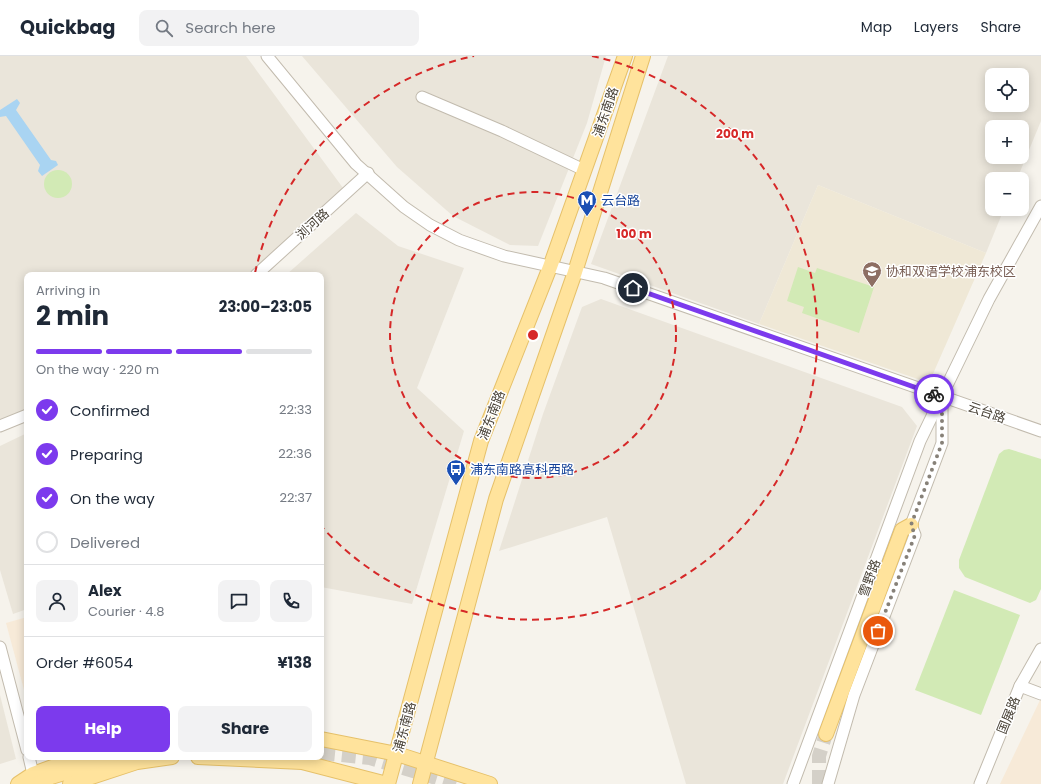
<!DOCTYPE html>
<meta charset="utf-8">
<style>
body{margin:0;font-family:Poppins,"Noto Sans SC",sans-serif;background:#f2f2f3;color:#1f2937;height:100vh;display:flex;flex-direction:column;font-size:15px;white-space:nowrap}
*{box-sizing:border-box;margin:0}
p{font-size:13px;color:#747a83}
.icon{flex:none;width:22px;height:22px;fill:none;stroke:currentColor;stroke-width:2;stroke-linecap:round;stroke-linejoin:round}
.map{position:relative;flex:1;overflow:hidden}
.panel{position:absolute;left:24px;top:216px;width:300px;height:488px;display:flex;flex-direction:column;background:#fff;border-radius:8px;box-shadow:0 2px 10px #0003}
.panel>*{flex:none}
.tools{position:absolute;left:985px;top:12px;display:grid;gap:8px}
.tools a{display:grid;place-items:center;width:44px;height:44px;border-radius:8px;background:#fff;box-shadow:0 2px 10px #0003;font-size:20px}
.pin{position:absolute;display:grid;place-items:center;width:34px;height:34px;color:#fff;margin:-17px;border:2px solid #fff;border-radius:50%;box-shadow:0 1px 4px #0007}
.courier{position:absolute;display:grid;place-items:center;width:40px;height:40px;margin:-20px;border:3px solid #7c3aed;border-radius:50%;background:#fff;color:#222;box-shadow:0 1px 5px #0007}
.overview em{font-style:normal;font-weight:700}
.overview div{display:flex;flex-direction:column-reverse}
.overview{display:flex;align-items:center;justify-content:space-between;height:68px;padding:0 12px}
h1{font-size:26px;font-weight:700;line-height:30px}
.bar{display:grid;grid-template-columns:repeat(4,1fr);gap:6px 4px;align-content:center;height:48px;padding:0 12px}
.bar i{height:5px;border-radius:3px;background:#e0e1e3}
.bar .current{background:#7c3aed}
.bar p{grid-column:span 4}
.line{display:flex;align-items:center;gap:10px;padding:0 12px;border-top:1px solid #e0e1e3}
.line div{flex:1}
.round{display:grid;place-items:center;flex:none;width:42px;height:42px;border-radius:8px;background:#f2f2f3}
ol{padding:0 12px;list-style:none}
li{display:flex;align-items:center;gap:12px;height:44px}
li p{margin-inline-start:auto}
li .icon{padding:4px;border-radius:50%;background:#7c3aed;color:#fff;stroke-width:4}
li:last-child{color:#747a83}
li i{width:22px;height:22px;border:2px solid #e0e1e3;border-radius:50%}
.cta{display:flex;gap:8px;margin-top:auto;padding:8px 12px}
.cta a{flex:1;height:46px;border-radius:8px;background:#7c3aed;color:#fff;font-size:16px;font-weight:700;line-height:46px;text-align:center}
.cta a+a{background:#f2f2f3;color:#1f2937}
header{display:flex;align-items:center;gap:24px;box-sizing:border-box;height:56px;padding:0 20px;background:#fff;border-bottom:1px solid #e0e1e3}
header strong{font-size:19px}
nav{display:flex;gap:22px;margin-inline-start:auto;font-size:14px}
.search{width:280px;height:36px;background:#f2f2f3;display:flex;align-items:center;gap:10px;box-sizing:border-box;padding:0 14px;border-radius:8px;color:#747a83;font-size:15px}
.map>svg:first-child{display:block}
.residential{fill:#eae5da;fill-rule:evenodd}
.commercial{fill:#f7ead8}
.education{fill:#efe8d6}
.green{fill:#d2eab5}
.water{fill:#a9d4f2}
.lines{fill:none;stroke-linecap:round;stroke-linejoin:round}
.major-tunnel{stroke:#d4d0c8;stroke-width:14;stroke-dasharray:14 7;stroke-linecap:butt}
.minor-casing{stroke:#c2bbae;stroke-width:13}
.major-casing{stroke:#e6c16a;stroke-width:16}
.minor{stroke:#fff;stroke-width:11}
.major{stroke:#ffe39c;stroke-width:14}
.done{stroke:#878178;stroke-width:4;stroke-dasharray:0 7.2}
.route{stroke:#7c3aed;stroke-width:5}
.ring{fill:none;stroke:#d62828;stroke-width:2;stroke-dasharray:7 5}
.labels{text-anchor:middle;stroke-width:3;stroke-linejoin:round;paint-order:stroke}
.street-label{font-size:13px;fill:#4b4439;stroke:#fff}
.transit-label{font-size:13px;fill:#164399;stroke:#fff;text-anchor:start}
.education-label{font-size:13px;fill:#785e54;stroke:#fff;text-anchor:start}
.centre{fill:#d62828;stroke:#fff;stroke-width:2}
.ring-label{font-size:12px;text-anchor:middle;font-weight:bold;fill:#d62828;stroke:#fff;stroke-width:3;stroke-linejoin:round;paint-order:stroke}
</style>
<header>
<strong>Quickbag</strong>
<div class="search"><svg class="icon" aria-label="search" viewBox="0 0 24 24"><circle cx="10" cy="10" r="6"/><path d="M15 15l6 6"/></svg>Search here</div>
<nav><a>Map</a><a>Layers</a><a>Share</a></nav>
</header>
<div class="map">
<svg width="1041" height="728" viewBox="0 0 1041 728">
<rect width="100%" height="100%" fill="#f6f3ec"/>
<g class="residential">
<polygon points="0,0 246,0 346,136 256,219 27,219 27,357 0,369"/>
<polygon points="302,0 606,0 587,67 538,190 510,189 453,160 397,111"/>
<path d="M668 0H1041V65L1017 123H992V153H1004L986 197 818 129 759 268 591 208ZM992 19H1022V49H992ZM992 71H1022V101H992Z"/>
<polygon points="356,157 398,190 464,212 417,332 464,375 412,548 321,531 321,219 286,219"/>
<polygon points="601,243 902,351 917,370 783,728 686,728 607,461 499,495 543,358 582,251"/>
<polygon points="27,377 27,553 13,558 0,514 0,390"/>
<polygon points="0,639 16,703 0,708"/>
</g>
<g class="commercial">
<polygon points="27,561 27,645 6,567"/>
<polygon points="1041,642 1041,728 1000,728"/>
</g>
<polygon class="education" points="818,129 986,197 929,327 759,268"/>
<g class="green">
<circle cx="58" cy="128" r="14"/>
<polygon points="798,211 815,217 817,212 874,231 859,277 802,257 804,251 787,245"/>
<polygon points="1009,393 1041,403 1041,533 1036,544 1030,547 965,521 959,512 959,504 999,398 1004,394"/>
<polygon points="954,534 1020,559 981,659 915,634"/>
</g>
<polygon class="water" points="17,43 20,47 16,54 51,104 56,105 58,109 42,120 38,115 40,109 6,60 0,61 0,54"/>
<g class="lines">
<g class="major-tunnel">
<polyline points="321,697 370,702 456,728"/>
<polyline points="819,728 819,700 826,678"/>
</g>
<g class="minor-casing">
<g id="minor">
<polyline points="267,0 356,108 404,151 430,169 459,184 504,200 604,222 1041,375"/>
<polyline points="422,41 502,75 584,114"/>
<polyline points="256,219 368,117"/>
<polyline points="0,370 27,359"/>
<polyline points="0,591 27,694"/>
<polyline points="1020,630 1041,638"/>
<polyline points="29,701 33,718"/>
<polyline points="793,728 920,385 989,243 1041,150"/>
<polyline points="828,728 854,639 915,479 911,469 942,387 942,344"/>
<polyline points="980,728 1020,630 1041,593"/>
</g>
</g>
<g class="major-casing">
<g id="major">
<polyline points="826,678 902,474 911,469"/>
<polyline points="321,683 397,698 490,728"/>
<polyline points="198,701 302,706 387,728"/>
<polyline points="18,728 33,718 80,701"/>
<polyline points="37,728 51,721 117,701"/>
<polyline points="70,728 137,706 172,701"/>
<polyline points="388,728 481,385 550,211 625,0"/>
<polyline points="420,728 496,443 575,216 643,0"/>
</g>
</g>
<use href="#minor" class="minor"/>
<use href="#major" class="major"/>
</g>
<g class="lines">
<polyline class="done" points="878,575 915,479 911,469 942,387 942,341 934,338"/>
<polyline class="route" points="633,232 934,338"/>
</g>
<g class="ring">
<circle cx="533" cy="279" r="143"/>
<path d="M255 217A285 285 0 0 1 474 0M592 0A285 285 0 1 1 321 470"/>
</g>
<defs>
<g id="metro-pin" transform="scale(1)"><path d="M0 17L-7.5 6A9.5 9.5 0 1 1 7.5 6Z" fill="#1a4fb4" stroke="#fff"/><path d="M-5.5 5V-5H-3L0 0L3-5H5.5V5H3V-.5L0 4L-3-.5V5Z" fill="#fff"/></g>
<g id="school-pin" transform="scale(1)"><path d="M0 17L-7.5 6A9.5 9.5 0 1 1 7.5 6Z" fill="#8d6e63" stroke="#fff"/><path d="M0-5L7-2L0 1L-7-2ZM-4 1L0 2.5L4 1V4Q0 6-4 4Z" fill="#fff"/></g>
<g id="bus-pin" transform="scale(1)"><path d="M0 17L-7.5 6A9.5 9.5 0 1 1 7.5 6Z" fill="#1a4fb4" stroke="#fff"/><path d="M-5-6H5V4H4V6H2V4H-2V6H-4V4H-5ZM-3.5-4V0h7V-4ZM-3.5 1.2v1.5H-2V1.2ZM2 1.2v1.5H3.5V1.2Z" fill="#fff"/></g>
</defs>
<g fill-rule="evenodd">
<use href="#metro-pin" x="587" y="144"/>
<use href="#school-pin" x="872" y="215"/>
<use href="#bus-pin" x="456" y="413"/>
</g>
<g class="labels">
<g class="street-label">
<text transform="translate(605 56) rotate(-71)" y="5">浦东南路</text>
<text transform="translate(312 168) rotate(-42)" y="5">浏河路</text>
<text transform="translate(987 356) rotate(19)" y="5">云台路</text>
<text transform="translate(491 359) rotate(-69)" y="5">浦东南路</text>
<text transform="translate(869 522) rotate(-70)" y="5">雪野路</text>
<text transform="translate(1008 659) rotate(-68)" y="5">国展路</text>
<text transform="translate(404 671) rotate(-75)" y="5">浦东南路</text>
</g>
<g class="transit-label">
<text x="601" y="149">云台路</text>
<text x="470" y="418">浦东南路高科西路</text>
</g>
<g class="education-label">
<text x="886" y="220">协和双语学校浦东校区</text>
</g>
</g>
<circle cx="533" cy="279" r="6" class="centre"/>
<g class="ring-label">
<text x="735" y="82">200 m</text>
<text x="634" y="182">100 m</text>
</g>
</svg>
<div class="tools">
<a><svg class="icon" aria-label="locate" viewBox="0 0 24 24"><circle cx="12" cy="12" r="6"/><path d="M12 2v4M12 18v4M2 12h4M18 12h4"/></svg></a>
<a>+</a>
<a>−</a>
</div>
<div class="pin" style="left:878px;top:575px;background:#ea580c"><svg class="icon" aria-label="bag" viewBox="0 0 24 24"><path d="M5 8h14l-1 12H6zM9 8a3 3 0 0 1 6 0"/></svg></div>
<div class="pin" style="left:633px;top:232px;background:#1f2937"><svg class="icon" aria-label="home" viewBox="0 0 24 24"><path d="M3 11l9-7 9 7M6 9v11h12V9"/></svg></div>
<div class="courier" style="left:934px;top:338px"><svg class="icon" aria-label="bike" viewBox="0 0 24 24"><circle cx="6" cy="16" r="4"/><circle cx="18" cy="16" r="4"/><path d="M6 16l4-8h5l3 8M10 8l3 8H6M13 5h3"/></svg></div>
<section class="panel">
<div class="overview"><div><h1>2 min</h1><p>Arriving in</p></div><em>23:00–23:05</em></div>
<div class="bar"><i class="current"></i><i class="current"></i><i class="current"></i><i></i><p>On the way · 220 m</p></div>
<ol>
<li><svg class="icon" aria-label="check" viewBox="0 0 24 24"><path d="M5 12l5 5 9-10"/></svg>Confirmed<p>22:33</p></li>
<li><svg class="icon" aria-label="check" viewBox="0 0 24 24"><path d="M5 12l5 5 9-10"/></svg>Preparing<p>22:36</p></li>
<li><svg class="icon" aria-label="check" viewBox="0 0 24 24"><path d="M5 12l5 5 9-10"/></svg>On the way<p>22:37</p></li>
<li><i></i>Delivered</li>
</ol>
<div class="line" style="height:72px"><a class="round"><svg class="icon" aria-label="person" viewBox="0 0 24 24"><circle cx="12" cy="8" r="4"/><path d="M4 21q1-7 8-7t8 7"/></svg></a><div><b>Alex</b><p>Courier · 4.8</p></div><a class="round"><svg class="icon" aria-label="chat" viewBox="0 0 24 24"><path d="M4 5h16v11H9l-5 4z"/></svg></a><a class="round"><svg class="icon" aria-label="phone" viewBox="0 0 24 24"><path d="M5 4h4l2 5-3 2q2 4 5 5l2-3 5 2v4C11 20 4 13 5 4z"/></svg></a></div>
<div class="line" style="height:52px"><div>Order #6054</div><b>¥138</b></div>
<div class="cta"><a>Help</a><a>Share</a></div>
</section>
</div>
